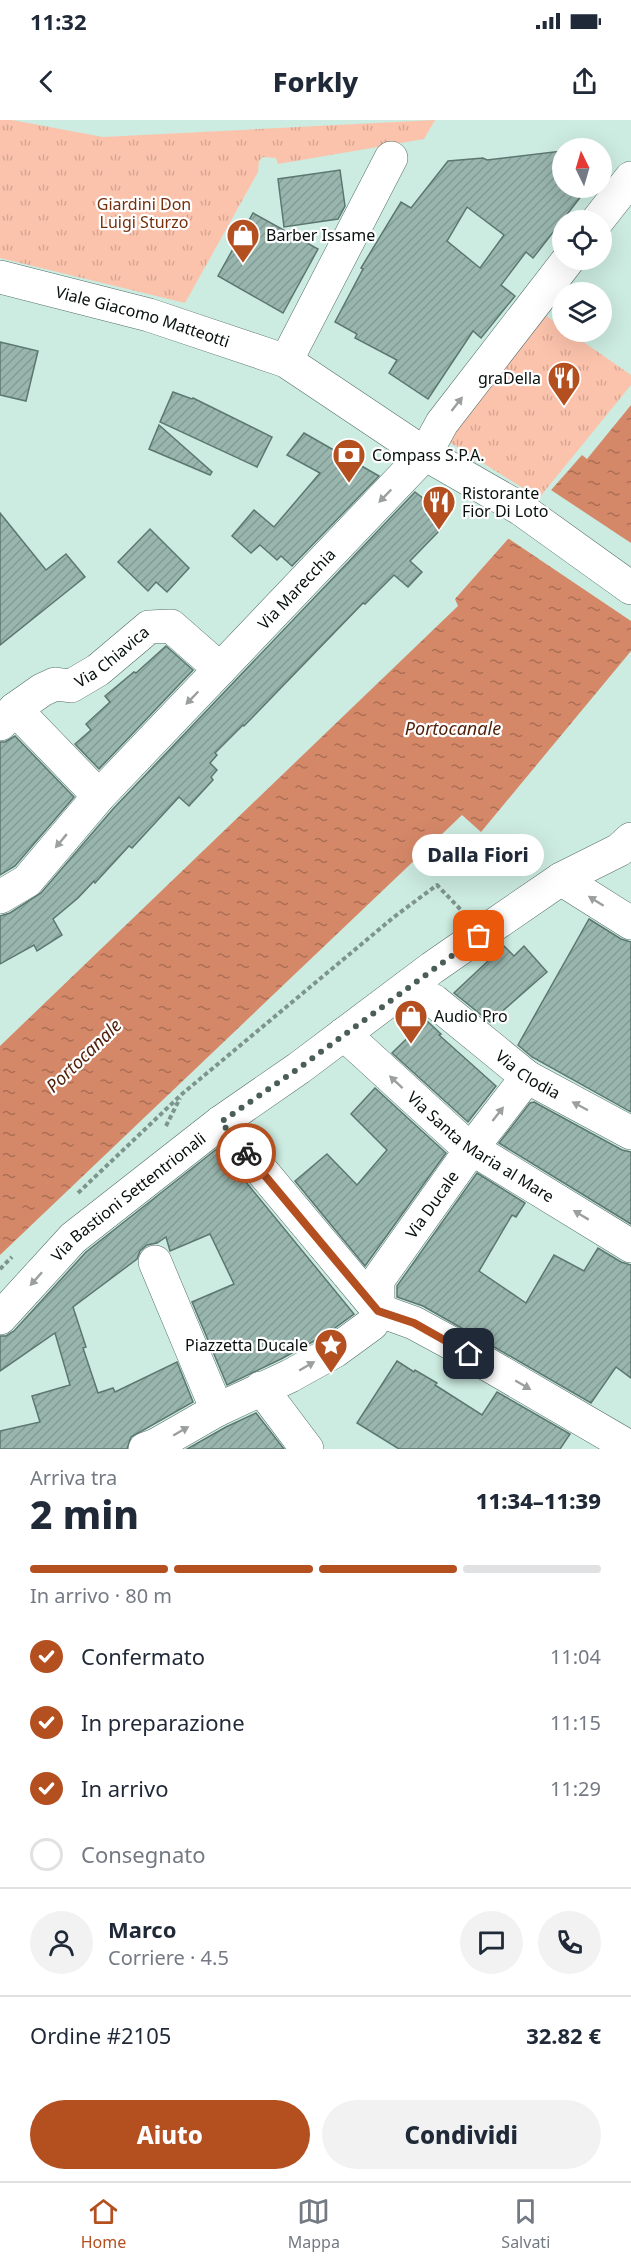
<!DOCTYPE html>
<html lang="it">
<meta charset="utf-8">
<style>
body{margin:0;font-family:"Noto Sans",sans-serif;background:#f2f2f3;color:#1f2937;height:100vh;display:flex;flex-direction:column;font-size:22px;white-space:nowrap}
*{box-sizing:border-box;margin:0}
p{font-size:20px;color:#747a83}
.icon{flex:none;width:33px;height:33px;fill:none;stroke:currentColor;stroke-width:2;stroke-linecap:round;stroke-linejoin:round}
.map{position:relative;height:1329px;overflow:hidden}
.drawer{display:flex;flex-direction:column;background:#fff;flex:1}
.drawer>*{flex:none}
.needle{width:39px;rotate:355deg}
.controls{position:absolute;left:552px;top:18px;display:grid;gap:12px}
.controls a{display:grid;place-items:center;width:60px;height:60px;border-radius:50%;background:#fff;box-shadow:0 6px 24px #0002;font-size:30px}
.pin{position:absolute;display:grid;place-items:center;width:51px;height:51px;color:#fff;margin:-26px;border-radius:12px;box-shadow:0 3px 9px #0006}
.courier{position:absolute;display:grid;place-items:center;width:60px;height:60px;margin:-30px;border:4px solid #b44f20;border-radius:50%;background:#fff;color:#222;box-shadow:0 2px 8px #0007}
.bubble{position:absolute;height:42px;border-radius:21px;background:#fff;box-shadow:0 6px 24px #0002;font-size:20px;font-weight:800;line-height:42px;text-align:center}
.overview em{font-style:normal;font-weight:800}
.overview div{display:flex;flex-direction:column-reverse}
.overview{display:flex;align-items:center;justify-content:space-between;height:102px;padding:0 30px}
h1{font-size:39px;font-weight:800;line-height:45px}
.bar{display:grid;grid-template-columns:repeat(4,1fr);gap:9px 6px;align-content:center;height:72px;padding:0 30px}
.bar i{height:8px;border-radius:4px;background:#e0e1e3}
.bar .active{background:#b44f20}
.bar p{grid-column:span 4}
.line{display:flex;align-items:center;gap:15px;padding:0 30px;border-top:2px solid #e0e1e3}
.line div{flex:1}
.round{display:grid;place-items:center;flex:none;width:63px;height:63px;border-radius:32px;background:#f2f2f3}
ol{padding:0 30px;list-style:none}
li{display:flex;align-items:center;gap:18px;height:66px}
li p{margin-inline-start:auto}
li .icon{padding:6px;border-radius:50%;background:#b44f20;color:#fff;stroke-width:4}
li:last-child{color:#747a83}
li i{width:33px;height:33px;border:3px solid #e0e1e3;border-radius:50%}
.action{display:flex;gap:12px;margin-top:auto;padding:12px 30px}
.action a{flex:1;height:69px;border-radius:36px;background:#b44f20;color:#fff;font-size:24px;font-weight:800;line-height:69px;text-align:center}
.action a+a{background:#f2f2f3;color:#1f2937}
.status{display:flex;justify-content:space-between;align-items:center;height:42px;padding:0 30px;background:#fff;direction:ltr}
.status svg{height:16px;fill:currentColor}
header{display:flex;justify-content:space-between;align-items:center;height:78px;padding:0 30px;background:#fff;font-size:27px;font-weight:800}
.tab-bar{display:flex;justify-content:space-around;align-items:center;height:84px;border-top:2px solid #e0e1e3;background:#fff;font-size:16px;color:#747a83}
.tab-bar a{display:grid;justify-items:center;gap:3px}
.tab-bar .active{color:#b44f20}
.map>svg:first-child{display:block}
.park{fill:url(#park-tufts)}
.water{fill:url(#water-ripples)}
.pier{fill:#ccebe1}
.building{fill:url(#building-hatch);stroke:#5c7770;stroke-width:1.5;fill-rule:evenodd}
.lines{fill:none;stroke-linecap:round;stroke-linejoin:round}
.minor-casing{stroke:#546f67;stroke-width:34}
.major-casing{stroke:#546f67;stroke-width:34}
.path{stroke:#7e958d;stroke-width:4;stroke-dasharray:4.5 3;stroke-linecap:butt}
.minor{stroke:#fff;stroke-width:33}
.major{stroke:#fff;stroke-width:33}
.oneway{fill:#9b9f9e}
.done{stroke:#4b5d57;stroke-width:6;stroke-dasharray:0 10.8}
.route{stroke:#b44f20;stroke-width:8}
.labels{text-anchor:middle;stroke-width:4.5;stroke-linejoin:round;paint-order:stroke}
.park-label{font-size:16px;fill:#752f0d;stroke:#fff}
.poi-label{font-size:16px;fill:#06100d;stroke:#fff;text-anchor:start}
.street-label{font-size:16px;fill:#06100d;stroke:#fff}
.water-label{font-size:18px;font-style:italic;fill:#501f08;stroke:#fff}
</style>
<div class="status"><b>11:32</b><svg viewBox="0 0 49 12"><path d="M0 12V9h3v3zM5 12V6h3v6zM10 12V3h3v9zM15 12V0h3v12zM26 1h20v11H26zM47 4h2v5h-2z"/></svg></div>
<header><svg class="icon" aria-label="back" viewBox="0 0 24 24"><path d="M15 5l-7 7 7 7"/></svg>Forkly<svg class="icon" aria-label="share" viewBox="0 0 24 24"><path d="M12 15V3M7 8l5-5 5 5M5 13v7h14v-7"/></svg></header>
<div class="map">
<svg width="631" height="1329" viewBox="0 0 631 1329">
<defs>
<pattern id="park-tufts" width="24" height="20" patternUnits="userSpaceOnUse" patternTransform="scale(1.5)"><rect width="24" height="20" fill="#fcc3ac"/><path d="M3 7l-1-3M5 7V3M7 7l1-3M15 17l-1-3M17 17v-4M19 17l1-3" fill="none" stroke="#d6a693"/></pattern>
<pattern id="water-ripples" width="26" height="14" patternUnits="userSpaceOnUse" patternTransform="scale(1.5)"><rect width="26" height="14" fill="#d58868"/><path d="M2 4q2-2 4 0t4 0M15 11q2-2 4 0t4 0" fill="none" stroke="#ab6e54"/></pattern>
<pattern id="building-hatch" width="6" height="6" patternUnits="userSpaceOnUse" patternTransform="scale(1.5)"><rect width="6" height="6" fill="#99b6ae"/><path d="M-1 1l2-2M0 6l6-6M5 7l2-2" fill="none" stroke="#829b94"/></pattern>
</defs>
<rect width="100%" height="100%" fill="#ccebe1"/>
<g class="park">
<polygon points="0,0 12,0 103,17 435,0 424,19 278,44 276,38 263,37 259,41 258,52 185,183 0,138"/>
<polygon points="539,191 562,207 562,212 569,212 631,255 631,265 539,378 446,320"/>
</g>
<polygon class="water" points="631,285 631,531 481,712 462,695 0,1135 0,926 458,486 455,479 582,335 587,339"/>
<polygon class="pier" points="548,368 631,423 631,501 506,417"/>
<g class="building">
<path d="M562 31V68H580L577 71 582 75 533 138 526 132 501 165 515 176 481 218 473 211 428 279 389 253 397 240 355 218 357 214 335 202 363 149 361 148 401 82 411 88 448 41 483 38 487 40ZM467 87 504 115 480 148 447 121Z"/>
<polygon points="340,50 345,86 338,99 284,107 278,59"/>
<polygon points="253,93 318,129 283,193 218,156"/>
<polygon points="0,222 38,231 26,281 0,275"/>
<polygon points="173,272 192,279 193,278 272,317 257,347 160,302"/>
<polygon points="159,305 212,352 210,355 149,329"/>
<polygon points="304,313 379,356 292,446 281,436 277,440 260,425 251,433 232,416 254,390 274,407 320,353 287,335"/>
<polygon points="415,372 446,396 437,407 440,410 410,441 422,452 408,467 394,455 365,484 363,483 244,606 243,605 215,633 217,635 210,643 217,650 211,657 213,660 189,686 179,677 132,728 129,726 95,763 94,761 78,778 53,799 62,815 37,831 34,825 0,844 0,796 10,793 41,773 113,689"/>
<polygon points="0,393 46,450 66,434 85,457 0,525"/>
<polygon points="150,409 189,448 167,472 156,462 148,471 118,442"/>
<polygon points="166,526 193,550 99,649 75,624 91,610 86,604 110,582 105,576 134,552 136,553"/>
<polygon points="15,616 74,677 15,746 0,755 0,622 5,622"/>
<polygon points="589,799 621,819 631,822 631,992 532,937 518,925"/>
<polygon points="504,826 514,836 524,826 547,852 490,902 454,873"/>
<polygon points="426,900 441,914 439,915 496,966 468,1002 392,933"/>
<polygon points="375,968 446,1033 365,1146 295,1061 327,1034 357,1065 387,1030 351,994"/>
<polygon points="534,982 622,1030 631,1032 631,1104 499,1023 530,983"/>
<polygon points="218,1028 354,1194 325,1215 281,1239 227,1265 192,1182 234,1164 210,1114 170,1131 166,1117 157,1123 147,1125 140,1131 137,1139 73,1187 86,1227 83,1228 98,1273 113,1268 115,1272 177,1242 193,1282 131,1317 127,1329 0,1329 0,1311 40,1302 32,1276 70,1265 55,1213 0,1251 0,1216 6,1216 14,1211 86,1132"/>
<polygon points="477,1053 525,1083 516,1097 512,1095 479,1151 526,1183 554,1135 584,1151 598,1128 621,1142 631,1145 631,1258 616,1247 591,1283 458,1206 423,1186 397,1177 397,1166"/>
<polygon points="397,1241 414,1252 415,1250 437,1263 435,1265 482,1295 497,1272 570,1314 560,1329 399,1329 357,1303"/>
<polygon points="256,1293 284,1329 187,1329 226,1307"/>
</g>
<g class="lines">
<g class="minor-casing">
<g id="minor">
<polyline points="598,100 631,58"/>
<polyline points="286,241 391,38"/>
<polyline points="15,589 99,676"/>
<path id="s1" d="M0 604 15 589 42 570 55 564 71 566 98 550 149 507 171 506 220 549"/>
<polyline points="561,759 631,803"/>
<path id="s2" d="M0 777 27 761 99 676 425 334 442 303 568 140"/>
<path id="s3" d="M407 867 434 881 527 957 631 1013"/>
<path id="s4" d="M344 914 463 1023 631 1126"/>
<polyline points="221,1002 378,1190 414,1203 449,1222 631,1328"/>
<polyline points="155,1142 217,1290"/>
<path id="s5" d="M0 1198 73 1118 221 1002 299 948 432 848 494 805 561 759 619 730 631 719"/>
<polyline points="261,1268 307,1329"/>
<path id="s6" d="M145 1329 156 1325 217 1290 290 1256 335 1231 372 1204 378 1190V1160L472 1028 527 957"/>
</g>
</g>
<g class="major-casing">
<g id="major">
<path id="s7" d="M0 157 149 195 286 241 425 334 521 389 631 468"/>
</g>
</g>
<g class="path">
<polyline points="166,1006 180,978"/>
<polyline points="78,1073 182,974 394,797 437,765 462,791"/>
<polyline points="0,1149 12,1137"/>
</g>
<use href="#minor" class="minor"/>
<use href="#major" class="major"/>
</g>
<defs><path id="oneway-solid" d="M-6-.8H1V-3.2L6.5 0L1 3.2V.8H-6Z" transform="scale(1.5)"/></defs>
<g class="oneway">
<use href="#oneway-solid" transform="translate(457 284) rotate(-52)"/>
<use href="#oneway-solid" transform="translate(385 376) rotate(134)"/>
<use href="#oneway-solid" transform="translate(192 578) rotate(134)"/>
<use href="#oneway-solid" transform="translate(61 721) rotate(130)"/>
<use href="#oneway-solid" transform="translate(596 781) rotate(-148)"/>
<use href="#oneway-solid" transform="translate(396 962) rotate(-137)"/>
<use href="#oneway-solid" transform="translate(580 986) rotate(-152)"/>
<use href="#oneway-solid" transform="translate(498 994) rotate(-52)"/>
<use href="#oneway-solid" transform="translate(581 1095) rotate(-149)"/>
<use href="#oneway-solid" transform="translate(36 1159) rotate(132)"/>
<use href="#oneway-solid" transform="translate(307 1246) rotate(-30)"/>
<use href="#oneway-solid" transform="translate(523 1265) rotate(30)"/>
<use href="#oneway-solid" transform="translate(181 1311) rotate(-30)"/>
</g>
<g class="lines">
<polyline class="done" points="246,1033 221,1002 299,948 479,816"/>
<polyline class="route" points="246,1033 378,1191 414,1203 469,1234"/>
</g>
<defs>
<g id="shop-pin" transform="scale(1.725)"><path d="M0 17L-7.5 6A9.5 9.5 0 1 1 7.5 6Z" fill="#b44f20" stroke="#fff"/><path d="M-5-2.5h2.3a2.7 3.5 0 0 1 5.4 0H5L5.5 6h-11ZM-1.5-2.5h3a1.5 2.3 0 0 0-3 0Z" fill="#fff"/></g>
<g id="restaurant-pin" transform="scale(1.725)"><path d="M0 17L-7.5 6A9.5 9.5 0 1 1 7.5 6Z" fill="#b44f20" stroke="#fff"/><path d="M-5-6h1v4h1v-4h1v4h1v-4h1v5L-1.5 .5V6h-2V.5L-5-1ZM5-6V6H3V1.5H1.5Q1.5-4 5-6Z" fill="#fff"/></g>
<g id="bank-pin" transform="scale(1.725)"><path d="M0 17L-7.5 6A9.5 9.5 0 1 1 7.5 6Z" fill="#b44f20" stroke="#fff"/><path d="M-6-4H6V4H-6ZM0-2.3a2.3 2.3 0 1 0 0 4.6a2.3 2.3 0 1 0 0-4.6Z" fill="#fff"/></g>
<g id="sight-pin" transform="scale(1.725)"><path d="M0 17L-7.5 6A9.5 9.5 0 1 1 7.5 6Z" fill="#b44f20" stroke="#fff"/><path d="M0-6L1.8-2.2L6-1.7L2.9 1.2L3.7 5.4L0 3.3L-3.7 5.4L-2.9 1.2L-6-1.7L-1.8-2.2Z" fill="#fff"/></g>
</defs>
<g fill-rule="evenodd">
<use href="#shop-pin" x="243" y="115"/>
<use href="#restaurant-pin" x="564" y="258"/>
<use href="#bank-pin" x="349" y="335"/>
<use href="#restaurant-pin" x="439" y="382"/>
<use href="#shop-pin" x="411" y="896"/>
<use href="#sight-pin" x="331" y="1225"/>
</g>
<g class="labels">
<g class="park-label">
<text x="144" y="90">Giardini Don<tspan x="144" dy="18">Luigi Sturzo</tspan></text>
</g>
<g class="poi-label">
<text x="266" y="121">Barber Issame</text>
<text x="541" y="264" text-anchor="end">graDella</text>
<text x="372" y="341">Compass S.P.A.</text>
<text x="462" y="379">Ristorante<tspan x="462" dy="18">Fior Di Loto</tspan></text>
<text x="434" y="902">Audio Pro</text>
<text x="308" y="1231" text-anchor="end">Piazzetta Ducale</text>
</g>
<g class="street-label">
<text dy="6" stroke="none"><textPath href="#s7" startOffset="148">Viale Giacomo Matteotti</textPath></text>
<text dy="6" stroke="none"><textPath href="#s2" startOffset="429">Via Marecchia</textPath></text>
<text dy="6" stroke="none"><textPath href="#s1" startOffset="135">Via Chiavica</textPath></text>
<text dy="6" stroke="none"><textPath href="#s3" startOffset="150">Via Clodia</textPath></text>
<text dy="6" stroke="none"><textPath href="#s4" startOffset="178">Via Santa Maria al Mare</textPath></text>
<text dy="6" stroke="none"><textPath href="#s5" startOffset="177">Via Bastioni Settentrionali</textPath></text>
<text dy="6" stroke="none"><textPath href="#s6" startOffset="398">Via Ducale</textPath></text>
</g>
<g class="water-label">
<text x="453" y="615">Portocanale</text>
<text transform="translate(84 936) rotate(-44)" y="6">Portocanale</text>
</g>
</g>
</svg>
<div class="controls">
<a><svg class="needle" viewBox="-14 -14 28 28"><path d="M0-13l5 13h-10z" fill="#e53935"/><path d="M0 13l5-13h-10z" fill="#747a83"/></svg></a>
<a><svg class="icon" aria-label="locate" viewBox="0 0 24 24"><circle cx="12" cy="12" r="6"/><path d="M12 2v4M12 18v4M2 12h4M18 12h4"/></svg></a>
<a><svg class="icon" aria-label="layers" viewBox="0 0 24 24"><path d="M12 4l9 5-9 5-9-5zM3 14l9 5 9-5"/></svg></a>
</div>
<div class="pin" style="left:479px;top:816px;background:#ea580c"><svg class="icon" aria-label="bag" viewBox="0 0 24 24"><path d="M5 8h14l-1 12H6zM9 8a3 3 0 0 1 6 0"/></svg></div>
<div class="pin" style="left:469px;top:1234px;background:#1f2937"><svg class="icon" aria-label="home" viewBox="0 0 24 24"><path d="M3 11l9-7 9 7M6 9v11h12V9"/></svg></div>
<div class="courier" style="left:246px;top:1033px"><svg class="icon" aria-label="bike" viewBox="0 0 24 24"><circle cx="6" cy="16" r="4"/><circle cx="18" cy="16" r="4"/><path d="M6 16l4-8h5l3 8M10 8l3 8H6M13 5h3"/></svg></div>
<div class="bubble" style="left:412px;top:714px;width:132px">Dalla Fiori</div>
</div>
<section class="drawer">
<div class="overview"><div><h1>2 min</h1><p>Arriva tra</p></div><em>11:34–11:39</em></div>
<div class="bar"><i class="active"></i><i class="active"></i><i class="active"></i><i></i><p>In arrivo · 80 m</p></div>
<ol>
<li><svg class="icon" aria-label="check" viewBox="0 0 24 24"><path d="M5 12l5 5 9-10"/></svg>Confermato<p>11:04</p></li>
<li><svg class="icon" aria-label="check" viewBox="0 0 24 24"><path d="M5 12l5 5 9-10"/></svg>In preparazione<p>11:15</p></li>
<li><svg class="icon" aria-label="check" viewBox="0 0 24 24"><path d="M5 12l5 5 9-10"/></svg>In arrivo<p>11:29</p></li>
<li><i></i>Consegnato</li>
</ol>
<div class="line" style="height:108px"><a class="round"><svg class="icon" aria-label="person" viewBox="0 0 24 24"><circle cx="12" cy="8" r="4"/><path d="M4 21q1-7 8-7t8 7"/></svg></a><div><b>Marco</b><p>Corriere · 4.5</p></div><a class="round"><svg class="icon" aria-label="chat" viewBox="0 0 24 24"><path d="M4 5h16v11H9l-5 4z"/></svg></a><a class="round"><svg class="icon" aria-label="phone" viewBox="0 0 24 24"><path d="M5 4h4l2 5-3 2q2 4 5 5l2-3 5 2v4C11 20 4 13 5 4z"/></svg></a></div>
<div class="line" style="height:78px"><div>Ordine #2105</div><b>32.82 €</b></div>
<div class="action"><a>Aiuto</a><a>Condividi</a></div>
</section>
<nav class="tab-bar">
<a class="active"><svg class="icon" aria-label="home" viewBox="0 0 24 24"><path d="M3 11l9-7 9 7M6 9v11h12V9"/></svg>Home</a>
<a><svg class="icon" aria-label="map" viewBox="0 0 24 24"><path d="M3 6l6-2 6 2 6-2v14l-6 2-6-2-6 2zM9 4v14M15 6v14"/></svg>Mappa</a>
<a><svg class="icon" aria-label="saved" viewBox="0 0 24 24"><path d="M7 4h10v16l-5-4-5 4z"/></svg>Salvati</a>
</nav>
